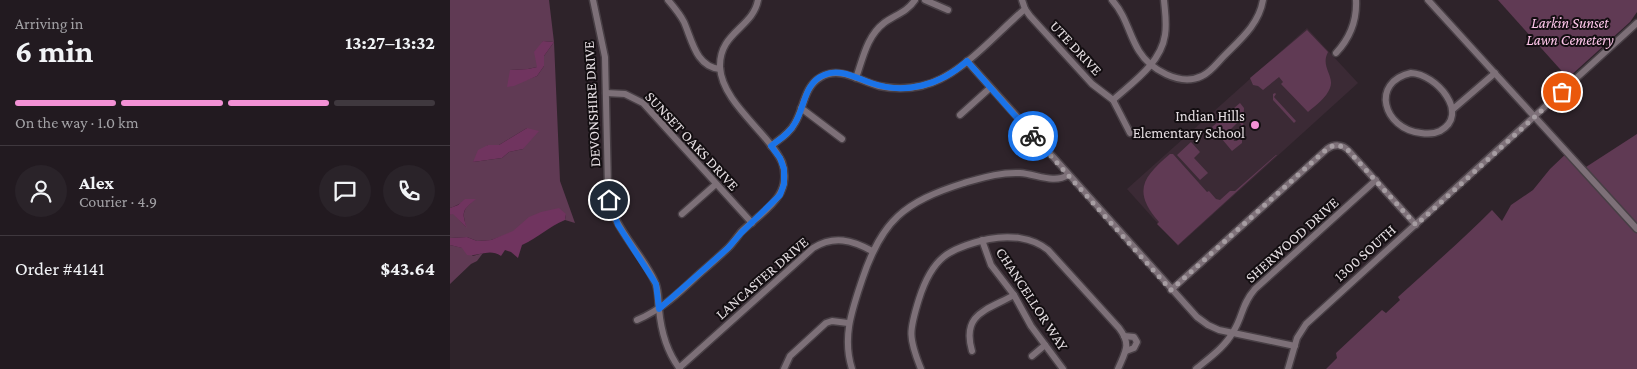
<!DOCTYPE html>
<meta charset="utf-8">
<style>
body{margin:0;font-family:"Crimson Pro",serif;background:#2a2329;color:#f1f3f6;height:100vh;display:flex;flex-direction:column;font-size:19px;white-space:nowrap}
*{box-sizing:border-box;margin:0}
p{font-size:16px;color:#a2a1a5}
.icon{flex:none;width:28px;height:28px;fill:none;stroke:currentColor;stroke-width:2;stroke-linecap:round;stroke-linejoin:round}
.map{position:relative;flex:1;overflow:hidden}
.details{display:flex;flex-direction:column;background:#221a20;width:450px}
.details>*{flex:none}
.pin{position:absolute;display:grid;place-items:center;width:42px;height:42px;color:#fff;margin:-21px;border:2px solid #fff;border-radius:50%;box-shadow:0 1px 5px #0007}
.courier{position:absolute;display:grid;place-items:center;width:50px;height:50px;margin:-25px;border:4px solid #1a73e8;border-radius:50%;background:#fff;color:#222;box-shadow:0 1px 6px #0007}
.overview em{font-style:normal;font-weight:700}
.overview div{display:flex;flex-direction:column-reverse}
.overview{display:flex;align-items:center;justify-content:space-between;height:85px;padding:0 15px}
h1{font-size:32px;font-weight:700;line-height:38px}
.bar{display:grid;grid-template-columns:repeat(4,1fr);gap:8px 5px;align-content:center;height:60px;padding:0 15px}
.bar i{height:6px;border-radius:4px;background:#3f383e}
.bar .active{background:#f391d5}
.bar p{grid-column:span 4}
.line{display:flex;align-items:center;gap:12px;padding:0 15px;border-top:1px solid #3f383e}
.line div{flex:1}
.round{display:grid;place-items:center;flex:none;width:52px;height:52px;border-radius:26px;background:#2a2329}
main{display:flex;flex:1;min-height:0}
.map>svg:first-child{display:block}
.built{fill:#3b2a35}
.green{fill:#603a54;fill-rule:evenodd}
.forest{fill:#70345f}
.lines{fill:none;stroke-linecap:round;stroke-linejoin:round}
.minor-casing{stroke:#483f45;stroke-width:9}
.minor{stroke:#7d7078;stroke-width:6}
.done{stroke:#a69da2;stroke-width:5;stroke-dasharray:0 9}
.route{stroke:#1a73e8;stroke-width:6}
.poi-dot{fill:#f391d5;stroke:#130e11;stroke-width:2}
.labels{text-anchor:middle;stroke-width:4;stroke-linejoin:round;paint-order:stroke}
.park-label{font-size:15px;font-style:italic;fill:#fdc5e9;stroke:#130e11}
.street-label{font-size:15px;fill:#e6dfe3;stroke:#130e11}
.poi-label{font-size:15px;fill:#e6dfe3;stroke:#130e11;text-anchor:end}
</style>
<main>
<section class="details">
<div class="overview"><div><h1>6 min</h1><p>Arriving in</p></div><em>13:27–13:32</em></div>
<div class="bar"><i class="active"></i><i class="active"></i><i class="active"></i><i></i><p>On the way · 1.0 km</p></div>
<div class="line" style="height:90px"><a class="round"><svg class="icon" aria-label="person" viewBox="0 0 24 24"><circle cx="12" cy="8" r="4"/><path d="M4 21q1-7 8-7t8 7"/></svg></a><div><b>Alex</b><p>Courier · 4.9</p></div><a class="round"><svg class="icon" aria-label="chat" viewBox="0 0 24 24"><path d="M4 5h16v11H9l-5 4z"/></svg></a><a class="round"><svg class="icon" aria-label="phone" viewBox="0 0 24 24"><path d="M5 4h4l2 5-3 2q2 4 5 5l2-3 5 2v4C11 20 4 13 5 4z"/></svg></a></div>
<div class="line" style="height:65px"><div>Order #4141</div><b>$43.64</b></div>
</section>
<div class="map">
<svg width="1187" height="369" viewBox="0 0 1187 369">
<rect width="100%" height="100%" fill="#2e232a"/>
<polygon class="built" points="857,28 908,83 728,246 677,189"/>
<g class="green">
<path d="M0 0H99L104 42 110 181 125 223 115 220 116 214 41 240 27 241 17 237 0 238V215L3 213 16 227C12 211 13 210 25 199 15 199 10 205 0 208ZM93 41 104 42 94 56V66L87 76 76 80 60 70 78 69 87 67ZM77 128 73 149 59 152 52 158 23 162 38 145H49Z"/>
<polygon points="1048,0 1187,0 1187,12 1180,22 1118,78"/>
<path d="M857 30 878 52C870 67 885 76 880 88 877 97 865 106 858 112L831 84 833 82 829 77 813 90 808 86 803 85 800 78Z"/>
<polygon points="825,93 826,94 824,97 846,121 844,123 823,100 823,94"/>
<polygon points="790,103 794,108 793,131 790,131 791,124 788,122 780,130 784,141 787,141 790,137 792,137 792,143 782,151 762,127"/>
<path d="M1187 134V369H876L887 358 886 353 932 310 936 313 950 300 948 297C980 268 1012 240 1042 210L1052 221 1061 205 1083 190 1100 169 1120 150 1136 167Z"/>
<polygon points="741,142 750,152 744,158 758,173 750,180 727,155"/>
<path d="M720 154H723L757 192 759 191 766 199 770 200 780 191H785L826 155H827L728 245 707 224 709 222C682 191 693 177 720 154Z"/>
<polygon points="0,245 13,248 23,256 33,253 27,261 21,264 0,284"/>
</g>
<g class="forest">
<polygon points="93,41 104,42 94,56 94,66 87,76 64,86 57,87 60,70 78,69 87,67 84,52"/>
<polygon points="77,128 89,131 73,149 59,152 52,158 23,162 28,150 38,145 49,145"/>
<path d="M15 199H26C13 210 11 211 17 228L3 214 0 215V208L8 205Z"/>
<path d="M109 208 116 214 115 220C98 227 89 237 72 245L68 258 61 252 55 250 51 256C39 248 29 257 17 255L12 248 0 245V238L17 237 27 241 41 240 63 231 79 217 91 212Z"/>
</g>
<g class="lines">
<g class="minor-casing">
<g id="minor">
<path d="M143 0 155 57 158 188C159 226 190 249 205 282 209 290 208 300 209 309 211 331 216 351 230 369"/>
<path d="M218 0C224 7 230 14 234 22 242 40 246 67 270 69"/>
<polyline points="475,0 498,10"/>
<polyline points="572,0 575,9 580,16 642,84 663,100 680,133"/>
<path d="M662 0C677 17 678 33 689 51 700 69 730 87 752 76 761 72 767 63 774 56 791 39 809 24 813 0"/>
<polyline points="978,0 1187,229"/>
<path d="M886 53C900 38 907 20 906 0"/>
<polyline points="517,61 747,317 758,325 769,330 845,346"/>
<path d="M961 73C986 74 1021 114 990 131 984 134 977 134 971 133 933 129 920 82 961 73Z"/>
<path d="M406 78C413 58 417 36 434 23 445 15 457 12 465 0"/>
<polyline points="156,93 175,94 193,103 302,223"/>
<path d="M663 100C683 82 711 63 715 35 717 23 715 12 714 0"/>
<polyline points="351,108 392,139"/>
<polyline points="1002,110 1045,73"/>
<polyline points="510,115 540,88"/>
<path d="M321 146C330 139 340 133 345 123 354 108 354 86 371 77 390 66 410 81 429 86 443 89 457 89 471 86 510 78 545 34 575 9"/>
<polyline points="232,214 266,184"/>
<polyline points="532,240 541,265 564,295 581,326 613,369"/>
<path d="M721 290 877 149C884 144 892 144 898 150L966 225"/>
<path d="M187 320C211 310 229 293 248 275 258 266 269 257 279 247 283 243 287 237 291 232 303 220 320 210 329 195 335 186 336 173 332 162 318 132 272 103 270 67 269 32 303 28 308 0"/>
<polyline points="674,336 684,337 687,342 684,348 676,351"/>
<path d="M522 351C511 313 538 310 564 295"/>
<polyline points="582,356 595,345"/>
<path d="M229 368 363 248C384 235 402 240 422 251"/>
<polyline points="334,369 340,356 376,323 382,321 398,323"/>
<path d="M402 369C392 337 402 310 412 280 432 220 454 202 514 183 532 178 550 172 570 173 586 174 604 184 618 175"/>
<path d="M471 369C458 337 459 331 469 299 482 258 498 248 539 239 559 235 582 237 598 250L669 328C682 345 675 352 668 369"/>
<path d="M746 369C759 358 775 347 783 332 793 317 791 305 805 289L926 180"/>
<polyline points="838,369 847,338 856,324 1187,23"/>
</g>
</g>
<use href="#minor" class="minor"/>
</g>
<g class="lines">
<polyline class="done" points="583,136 721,290 879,147 887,145 896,148 966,225 1112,92"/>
<path class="route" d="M159 200 168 225 206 284 209 309 278 248 291 233 330 195 334 184V169L330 158 321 146C330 139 340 133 345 123 355 107 354 83 374 75 390 68 406 78 421 83 455 95 491 85 517 61L583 136"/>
</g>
<circle class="poi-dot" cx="805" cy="125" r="5"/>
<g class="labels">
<g class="park-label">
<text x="1120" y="28">Larkin Sunset<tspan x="1120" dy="17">Lawn Cemetery</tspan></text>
</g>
<g class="street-label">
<text transform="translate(626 48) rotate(47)" y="5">UTE DRIVE</text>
<text transform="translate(142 104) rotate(-93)" y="5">DEVONSHIRE DRIVE</text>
<text transform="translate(242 141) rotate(47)" y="5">SUNSET OAKS DRIVE</text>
<text transform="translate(842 240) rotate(-42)" y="5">SHERWOOD DRIVE</text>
<text transform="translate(915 253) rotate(-42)" y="5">1300 SOUTH</text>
<text transform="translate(312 278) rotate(-41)" y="5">LANCASTER DRIVE</text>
<text transform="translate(582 299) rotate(57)" y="5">CHANCELLOR WAY</text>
</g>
<g class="poi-label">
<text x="795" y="121">Indian Hills<tspan x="795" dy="17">Elementary School</tspan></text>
</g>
</g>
</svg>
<div class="pin" style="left:1112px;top:92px;background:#ea580c"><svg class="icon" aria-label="bag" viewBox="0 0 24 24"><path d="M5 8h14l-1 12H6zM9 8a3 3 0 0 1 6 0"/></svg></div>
<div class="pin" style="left:159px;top:200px;background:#1f2937"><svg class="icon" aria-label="home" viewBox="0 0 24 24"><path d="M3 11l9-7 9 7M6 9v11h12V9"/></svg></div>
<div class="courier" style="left:583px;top:136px"><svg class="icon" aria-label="bike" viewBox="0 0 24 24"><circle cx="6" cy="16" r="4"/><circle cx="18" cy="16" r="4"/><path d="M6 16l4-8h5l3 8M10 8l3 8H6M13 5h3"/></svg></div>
</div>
</main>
